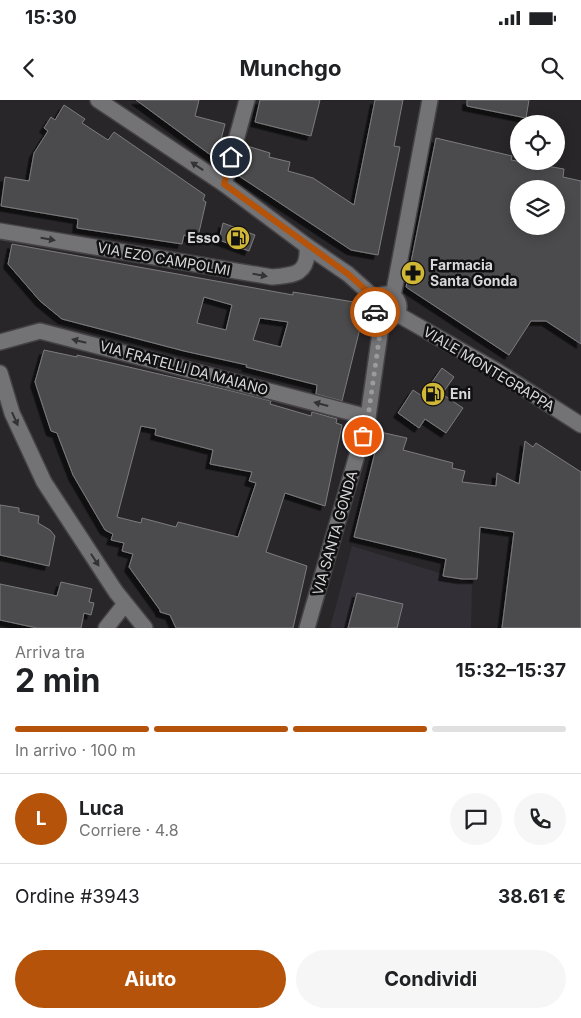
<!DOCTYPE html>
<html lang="it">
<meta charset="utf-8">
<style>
body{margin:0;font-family:Inter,sans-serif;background:#f6f6f6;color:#202124;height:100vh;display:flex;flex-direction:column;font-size:19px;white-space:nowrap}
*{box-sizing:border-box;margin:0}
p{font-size:16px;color:#757577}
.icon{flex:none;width:28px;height:28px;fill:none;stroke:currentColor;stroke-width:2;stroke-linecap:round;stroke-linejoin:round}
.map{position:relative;height:528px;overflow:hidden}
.side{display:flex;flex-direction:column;background:#fff;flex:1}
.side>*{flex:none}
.fabs{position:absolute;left:510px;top:15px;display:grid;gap:10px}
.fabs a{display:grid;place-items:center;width:55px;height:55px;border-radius:50%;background:#fff;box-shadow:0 2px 12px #0003;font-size:25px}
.pin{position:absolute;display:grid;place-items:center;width:42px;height:42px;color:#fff;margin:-21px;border:2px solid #fff;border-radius:50%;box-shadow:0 1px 5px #0007}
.courier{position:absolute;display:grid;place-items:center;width:50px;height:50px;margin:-25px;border:4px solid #b45309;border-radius:50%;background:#fff;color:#222;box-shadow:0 1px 6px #0007}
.headline em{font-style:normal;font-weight:700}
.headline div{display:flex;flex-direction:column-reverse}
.headline{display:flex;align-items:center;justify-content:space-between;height:85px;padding:0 15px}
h1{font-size:32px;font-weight:700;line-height:38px}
.bar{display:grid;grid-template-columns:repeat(4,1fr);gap:8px 5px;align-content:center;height:60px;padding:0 15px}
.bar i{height:6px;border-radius:4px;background:#e0e0e0}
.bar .active{background:#b45309}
.bar p{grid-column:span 4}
.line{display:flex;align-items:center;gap:12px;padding:0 15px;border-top:1px solid #e0e0e0}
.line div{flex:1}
.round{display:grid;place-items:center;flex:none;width:52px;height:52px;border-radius:26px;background:#f6f6f6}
.cta{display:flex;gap:10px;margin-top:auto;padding:10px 15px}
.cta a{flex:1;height:58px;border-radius:30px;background:#b45309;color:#fff;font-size:20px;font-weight:700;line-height:58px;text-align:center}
.cta a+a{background:#f6f6f6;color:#202124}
.status{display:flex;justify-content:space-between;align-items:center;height:35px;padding:0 25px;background:#fff;direction:ltr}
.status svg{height:14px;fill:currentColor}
header{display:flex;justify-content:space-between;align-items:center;height:65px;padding:0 15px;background:#fff;font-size:22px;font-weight:700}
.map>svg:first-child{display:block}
.built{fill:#332f37}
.building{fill:#4c4b4e;stroke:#7c7b7e;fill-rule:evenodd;filter:url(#shadow)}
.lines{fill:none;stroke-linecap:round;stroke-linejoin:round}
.street-casing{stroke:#454346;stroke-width:18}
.secondary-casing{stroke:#454346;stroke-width:18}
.street{stroke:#737275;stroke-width:15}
.secondary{stroke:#737275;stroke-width:15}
.oneway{fill:#333234}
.done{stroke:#9b9a9c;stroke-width:5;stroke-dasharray:0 9}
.route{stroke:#b45309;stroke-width:6}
.labels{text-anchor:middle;stroke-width:5;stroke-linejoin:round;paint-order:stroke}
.poi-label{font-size:14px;font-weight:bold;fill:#d9d8da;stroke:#101011;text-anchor:start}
.street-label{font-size:14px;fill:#d9d8da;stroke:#101011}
</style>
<div class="status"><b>15:30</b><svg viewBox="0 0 49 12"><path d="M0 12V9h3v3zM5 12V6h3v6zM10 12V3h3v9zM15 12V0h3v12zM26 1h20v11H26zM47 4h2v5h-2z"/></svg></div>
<header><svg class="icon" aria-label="back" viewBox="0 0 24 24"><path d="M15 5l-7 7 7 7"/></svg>Munchgo<svg class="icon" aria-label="search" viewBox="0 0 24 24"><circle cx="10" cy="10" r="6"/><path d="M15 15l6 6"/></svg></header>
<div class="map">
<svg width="581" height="528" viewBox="0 0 581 528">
<defs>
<filter id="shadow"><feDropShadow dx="-4.5" dy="4.5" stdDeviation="0" flood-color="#0009"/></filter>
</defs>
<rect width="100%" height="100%" fill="#282629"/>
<polygon class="built" points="352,446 472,483 471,528 330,528"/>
<g class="building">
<polygon points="136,0 199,0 195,16 225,24 216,59"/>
<polygon points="260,0 320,0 311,36 255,22"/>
<polygon points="375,0 403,0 394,46 400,47 378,155 351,150 236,74 244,45 270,53 269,57 290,62 288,71 313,78 354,105"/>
<polygon points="467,0 529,0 526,18 467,6"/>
<polygon points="64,5 85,19 82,23 108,40 114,32 205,95 203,100 206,102 197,141 184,135 182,144 77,128 78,119 1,106 5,77 29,81 34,53 48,31 44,28 51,17 55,20"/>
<path d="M436 38 512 56 511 60 564 69 563 77 581 81V244L546 221H531L509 255 406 187ZM519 89H556V126H519Z"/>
<polygon points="223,123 255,135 249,151 219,140"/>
<path d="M12 144 293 195V192L366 204 342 301 316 294 317 285 246 267 247 265 184 251 62 219 40 201 8 164ZM204 197 232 205 226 230 197 223ZM260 218 288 222 281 247 253 240Z"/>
<path d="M44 250 77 257V255L228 290 271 301 270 304 311 316 312 312 337 319 336 323 342 325 325 406 285 393 266 452 307 466 293 528H176L170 515 160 512V510L129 467 133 454 122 451 124 443 111 440 113 434 105 430 73 375 57 333 51 331 35 282ZM141 326 156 329 155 335 213 350 210 364 252 372 249 381 256 383 238 437 178 422 176 427 142 418 141 423 117 417Z"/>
<polygon points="442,268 454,277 442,294 463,308 446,333 425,319 419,328 398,313 413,290 422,296"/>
<polygon points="380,332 407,338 403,350 453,363 452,368 465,371 462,382 496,386 497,373 519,384 525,341 533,347 536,343 581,372 581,528 502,528 514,432 480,427 477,479 462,479 443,476 446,459 354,437"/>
<polygon points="0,405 19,408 19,412 39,416 38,423 50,430 55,436 49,466 0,455"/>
<polygon points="61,482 92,489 89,502 94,503 91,515 84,513 81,528 37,528 0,520 0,484 57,496"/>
<polygon points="357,493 403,504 397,528 348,528"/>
</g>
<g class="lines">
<g class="street-casing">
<g id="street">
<polyline points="224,84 247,0"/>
<path d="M0 131 272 177C295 175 309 174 307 146"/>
<polyline points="393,196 430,0"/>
<polyline points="0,242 40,231 368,317"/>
<polyline points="106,528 125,504"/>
<polyline points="307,528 368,317 382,219"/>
</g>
</g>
<g class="secondary-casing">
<g id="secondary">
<polyline points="98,0 224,84 307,146 348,174 376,199"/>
<circle cx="386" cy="207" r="13"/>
<polyline points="397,214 497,271 581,325"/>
<polyline points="0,273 12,313 44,382 116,492 145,528"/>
</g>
</g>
<use href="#street" class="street"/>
<use href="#secondary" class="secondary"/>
</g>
<defs><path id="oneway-solid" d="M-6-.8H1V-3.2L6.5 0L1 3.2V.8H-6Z" transform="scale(1.25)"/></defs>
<g class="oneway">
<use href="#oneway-solid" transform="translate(197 66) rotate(-146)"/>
<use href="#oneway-solid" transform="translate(48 139) rotate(10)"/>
<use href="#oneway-solid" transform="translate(260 175) rotate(10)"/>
<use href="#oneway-solid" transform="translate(79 241) rotate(-166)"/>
<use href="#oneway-solid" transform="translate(321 304) rotate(-165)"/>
<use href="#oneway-solid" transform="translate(15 319) rotate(66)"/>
<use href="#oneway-solid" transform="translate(95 460) rotate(57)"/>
</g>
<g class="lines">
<polyline class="done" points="363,336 368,317 382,219 375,212"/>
<polyline class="route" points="231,57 224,84 348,174 376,199 374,207 375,212"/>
</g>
<defs>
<g id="fuel-disc" transform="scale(1.25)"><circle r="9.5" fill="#d1b736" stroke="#101011"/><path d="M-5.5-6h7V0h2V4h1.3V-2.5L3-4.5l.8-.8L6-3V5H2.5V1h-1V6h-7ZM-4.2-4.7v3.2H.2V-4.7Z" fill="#111"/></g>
<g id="pharmacy-disc" transform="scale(1.25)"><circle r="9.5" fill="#d1b736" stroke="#101011"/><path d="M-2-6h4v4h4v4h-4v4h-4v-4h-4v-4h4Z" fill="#111"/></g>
</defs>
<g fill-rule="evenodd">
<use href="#fuel-disc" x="238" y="138"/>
<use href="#pharmacy-disc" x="413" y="173"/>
<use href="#fuel-disc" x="433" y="294"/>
</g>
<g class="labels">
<g class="poi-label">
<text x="220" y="143" text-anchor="end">Esso</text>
<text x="430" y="170">Farmacia<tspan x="430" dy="16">Santa Gonda</tspan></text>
<text x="450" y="299">Eni</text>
</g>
<g class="street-label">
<text transform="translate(164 159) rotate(10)" y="5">VIA EZO CAMPOLMI</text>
<text transform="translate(184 268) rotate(15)" y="5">VIA FRATELLI DA MAIANO</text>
<text transform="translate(489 269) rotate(31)" y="5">VIALE MONTEGRAPPA</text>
<text transform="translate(335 433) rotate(-74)" y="5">VIA SANTA GONDA</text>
</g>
</g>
</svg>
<div class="fabs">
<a><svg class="icon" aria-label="locate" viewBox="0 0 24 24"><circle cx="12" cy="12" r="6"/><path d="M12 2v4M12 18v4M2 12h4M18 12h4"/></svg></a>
<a><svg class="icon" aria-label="layers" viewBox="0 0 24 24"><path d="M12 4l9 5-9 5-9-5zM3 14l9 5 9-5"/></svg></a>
</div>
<div class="pin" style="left:363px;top:336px;background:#ea580c"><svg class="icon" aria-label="bag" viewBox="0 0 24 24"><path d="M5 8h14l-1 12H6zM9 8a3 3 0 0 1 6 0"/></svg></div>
<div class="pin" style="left:231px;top:57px;background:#1f2937"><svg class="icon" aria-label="home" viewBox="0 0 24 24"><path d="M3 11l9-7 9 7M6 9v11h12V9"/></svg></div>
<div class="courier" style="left:375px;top:212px"><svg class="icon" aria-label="car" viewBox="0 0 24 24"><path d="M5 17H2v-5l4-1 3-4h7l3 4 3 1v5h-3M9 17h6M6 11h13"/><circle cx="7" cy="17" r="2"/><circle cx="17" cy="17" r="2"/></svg></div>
</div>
<section class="side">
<div class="headline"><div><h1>2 min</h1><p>Arriva tra</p></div><em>15:32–15:37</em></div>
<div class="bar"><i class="active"></i><i class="active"></i><i class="active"></i><i></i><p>In arrivo · 100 m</p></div>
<div class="line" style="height:90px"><b class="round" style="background:#b45309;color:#fff">L</b><div><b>Luca</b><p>Corriere · 4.8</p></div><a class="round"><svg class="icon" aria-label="chat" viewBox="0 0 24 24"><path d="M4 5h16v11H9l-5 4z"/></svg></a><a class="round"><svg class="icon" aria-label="phone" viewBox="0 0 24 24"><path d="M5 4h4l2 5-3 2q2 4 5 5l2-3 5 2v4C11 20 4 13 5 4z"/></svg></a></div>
<div class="line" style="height:65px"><div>Ordine #3943</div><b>38.61 €</b></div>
<div class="cta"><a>Aiuto</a><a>Condividi</a></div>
</section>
